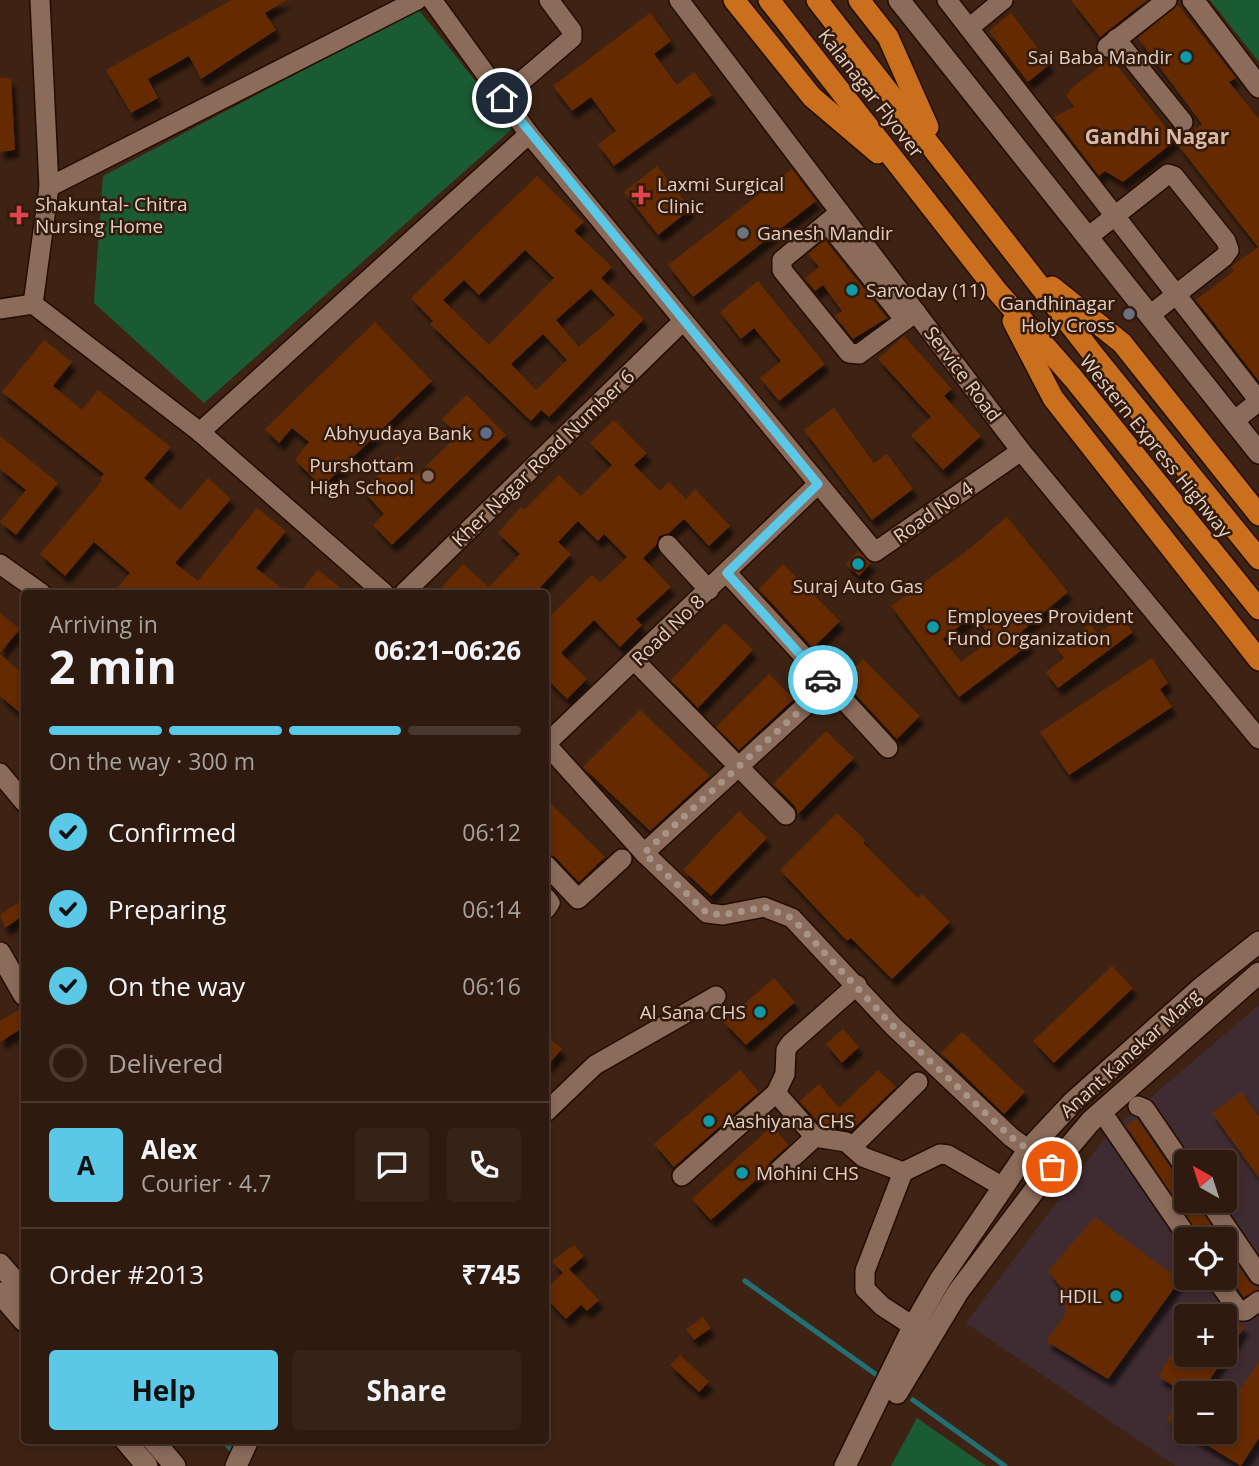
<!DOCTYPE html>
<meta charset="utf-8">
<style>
body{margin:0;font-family:"Open Sans",sans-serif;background:#362318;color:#f1f3f6;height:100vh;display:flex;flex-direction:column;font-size:26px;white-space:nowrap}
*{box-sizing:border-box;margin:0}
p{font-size:23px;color:#a7a19e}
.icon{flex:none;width:38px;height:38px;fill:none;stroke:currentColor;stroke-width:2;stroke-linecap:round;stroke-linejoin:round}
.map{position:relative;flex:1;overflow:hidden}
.drawer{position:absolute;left:21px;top:590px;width:528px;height:854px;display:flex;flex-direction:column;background:#2e1a0f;border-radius:7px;box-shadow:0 4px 10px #0003,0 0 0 2px #49382f}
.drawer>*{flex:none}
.needle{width:46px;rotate:321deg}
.buttons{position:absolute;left:1174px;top:1150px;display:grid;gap:14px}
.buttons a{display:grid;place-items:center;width:63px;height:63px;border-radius:7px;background:#2e1a0f;box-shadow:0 4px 10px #0003,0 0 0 2px #49382f;font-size:35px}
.pin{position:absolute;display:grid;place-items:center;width:60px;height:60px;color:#fff;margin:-30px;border:4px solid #fff;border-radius:50%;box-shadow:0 2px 7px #0007}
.courier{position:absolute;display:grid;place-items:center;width:70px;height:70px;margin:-35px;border:5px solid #5ac8e6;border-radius:50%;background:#fff;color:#222;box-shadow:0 2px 9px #0007}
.headline em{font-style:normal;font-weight:700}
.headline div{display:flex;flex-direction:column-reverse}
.headline{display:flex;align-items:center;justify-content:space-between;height:119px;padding:0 28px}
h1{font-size:46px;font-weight:700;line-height:52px}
.bar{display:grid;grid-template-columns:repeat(4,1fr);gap:10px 7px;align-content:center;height:84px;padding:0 28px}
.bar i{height:9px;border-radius:5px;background:#49382f}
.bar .on{background:#5ac8e6}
.bar p{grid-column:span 4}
.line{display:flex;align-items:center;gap:18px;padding:0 28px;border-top:2px solid #49382f}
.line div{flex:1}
.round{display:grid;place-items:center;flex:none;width:74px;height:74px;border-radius:7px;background:#362318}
ol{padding:0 28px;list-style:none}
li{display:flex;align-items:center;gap:21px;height:77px}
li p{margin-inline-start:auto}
li .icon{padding:7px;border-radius:50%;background:#5ac8e6;color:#111;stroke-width:4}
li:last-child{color:#a7a19e}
li i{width:38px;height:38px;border:4px solid #49382f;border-radius:50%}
.button{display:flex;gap:14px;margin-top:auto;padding:14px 28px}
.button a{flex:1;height:80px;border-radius:7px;background:#5ac8e6;color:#111;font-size:28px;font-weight:700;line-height:80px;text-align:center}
.button a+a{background:#362318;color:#f1f3f6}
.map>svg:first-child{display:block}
.commercial{fill:#3f2c32;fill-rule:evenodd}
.green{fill:#1b5b33}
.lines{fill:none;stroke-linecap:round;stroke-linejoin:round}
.stream{stroke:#246f73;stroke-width:5}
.building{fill:#652c02;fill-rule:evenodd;filter:url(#shadow)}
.minor-casing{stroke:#240c01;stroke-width:22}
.tertiary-casing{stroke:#240c01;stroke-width:24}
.motorway-casing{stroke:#240c01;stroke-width:24}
.minor{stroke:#8b6b5a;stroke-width:19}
.tertiary{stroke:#8b6b5a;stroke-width:21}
.motorway{stroke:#c96f1e;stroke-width:21}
.done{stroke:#a89387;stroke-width:7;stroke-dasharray:0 12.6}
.route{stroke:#5ac8e6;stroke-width:9}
.culture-dot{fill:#0f9aa8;stroke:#331a0a;stroke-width:2.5}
.health-dot{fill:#e0444e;stroke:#331a0a;stroke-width:2.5}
.worship-dot{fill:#6b7280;stroke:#331a0a;stroke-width:2.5}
.service-dot{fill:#5c6f8a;stroke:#331a0a;stroke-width:2.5}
.education-dot{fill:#8d6e63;stroke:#331a0a;stroke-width:2.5}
.labels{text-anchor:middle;stroke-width:5;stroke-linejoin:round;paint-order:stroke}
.poi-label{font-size:19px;fill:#e1cfc5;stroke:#331a0a;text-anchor:start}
.street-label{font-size:19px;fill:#e1cfc5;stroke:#331a0a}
.neighbourhood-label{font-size:21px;font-weight:bold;fill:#dab8a5;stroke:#331a0a}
</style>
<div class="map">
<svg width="1259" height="1466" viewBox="0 0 1259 1466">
<defs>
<filter id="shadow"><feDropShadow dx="4.5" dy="8" stdDeviation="2" flood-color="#0009"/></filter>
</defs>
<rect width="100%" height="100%" fill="#3e2314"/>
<path class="commercial" d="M1259 1005V1466H1176L966 1323 1107 1135ZM1186 1162H1225V1200H1186ZM1186 1239H1225V1278H1186ZM1186 1316H1225V1354H1186ZM1186 1393H1225V1432H1186Z"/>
<g class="green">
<polygon points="1210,0 1259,0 1259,62"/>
<polygon points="418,9 513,128 204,403 94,303 103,176"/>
<polygon points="917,1418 986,1466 891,1466"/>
</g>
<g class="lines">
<g class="stream">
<polyline points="745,1281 881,1378"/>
<polyline points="913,1400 1005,1466"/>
<polyline points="223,1440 234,1453"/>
</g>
</g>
<g class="building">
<polygon points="232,0 287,0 265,13 276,30 201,79 189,56 148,79 158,98 131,113 106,70"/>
<polygon points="1071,0 1147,0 1100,37"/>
<polygon points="1178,5 1236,78 1229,82 1259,119 1259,381 1196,300 1234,271 1231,267 1258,247 1177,144 1202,124 1138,38"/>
<polygon points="650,13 671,41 654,54 677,85 694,72 712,95 614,166 598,144 616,131 591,97 572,111 553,86"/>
<polygon points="1011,13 1050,64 1028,82 989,31"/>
<polygon points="1111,58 1176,140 1123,182 1105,171 1099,176 1054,117 1074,107 1066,95 1070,92 1069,90"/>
<polygon points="0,78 11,78 15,150 0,152"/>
<polygon points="657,166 691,209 658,235 624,192"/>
<polygon points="792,169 816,201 693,297 668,265"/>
<path d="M537 176 584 222 574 231 612 267 601 278 644 319 549 417 541 410 531 421 430 324 433 321 411 298ZM525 250 554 278 489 345 443 300 464 280 479 295ZM591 289 615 315 579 347 556 320ZM543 334 567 360 536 390 511 364Z"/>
<polygon points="825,240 887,318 853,339 835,316 842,311 823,285 815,291 805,278 819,267 808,254"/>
<polygon points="758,281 825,364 779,401 760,378 781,361 754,328 741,339 720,312"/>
<polygon points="375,322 432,381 322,487 295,460 309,442 292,428 279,443 265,429"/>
<polygon points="904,336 952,389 944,396 981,436 943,470 911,435 931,417 878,359"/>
<polygon points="44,340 72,362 53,386 82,410 98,390 171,447 144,478 180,510 208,478 231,499 175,563 198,581 257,508 286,531 256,568 288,593 113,593 130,573 94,542 65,576 40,554 102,481 100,479 104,474 2,392"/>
<polygon points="467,395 506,435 392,545 373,525 384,514 362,490 398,456 417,475 458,435 442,419"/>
<polygon points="834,408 874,463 887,454 913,489 872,520 804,430"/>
<polygon points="614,420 647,453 634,465 660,491 669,482 686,499 695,489 730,526 709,546 684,519 669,533 659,536 656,545 643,558 671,587 636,619 642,625 620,647 594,620 561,653 587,679 567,699 546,678 546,620 592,575 600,583 627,557 604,534 598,541 578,521 558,542 571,554 535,593 448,593 442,587 463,564 489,587 520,554 498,533 521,507 524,510 559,475 581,496 612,465 590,443"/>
<polygon points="0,436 58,483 16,535 0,522 26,490 0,469"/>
<path d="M1007 517 1068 592 1021 632 1030 644 959 697 891 606 963 554ZM974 615 992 639 961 662 943 639Z"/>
<polygon points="858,551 871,563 859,576 846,564"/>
<polygon points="783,564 840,621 813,648 759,589"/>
<polygon points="318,570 347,593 299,593"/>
<polygon points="0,613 20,629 0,653"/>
<polygon points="1121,617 1133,632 1058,688 1046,672 1064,658 1057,649 1090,624 1098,634"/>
<polygon points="725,623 753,650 698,708 671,680"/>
<polygon points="0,654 24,675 24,716 0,696"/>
<polygon points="1152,658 1168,683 1160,689 1172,707 1069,775 1040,732"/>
<polygon points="863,659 920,716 897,739 842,680"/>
<polygon points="769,674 794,699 739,750 716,727"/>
<polygon points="640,710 710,776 650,831 583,767"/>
<polygon points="826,731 854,758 798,814 795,806 773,784"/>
<polygon points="546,799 605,857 579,882 555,857 546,853"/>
<polygon points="739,811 767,838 711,896 683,870"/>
<polygon points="837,813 865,840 863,843 918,898 922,894 950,922 892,979 851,938 847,941 780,870"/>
<polygon points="24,899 24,915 5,928 0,915"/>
<polygon points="1112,966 1133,988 1054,1063 1033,1041"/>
<polygon points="774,978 795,1002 746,1045 724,1022"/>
<polygon points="20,1009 24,1017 24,1027 0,1042 0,1021"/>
<polygon points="843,1029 859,1047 842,1063 826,1044"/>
<polygon points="962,1032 1025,1092 1004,1114 941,1053"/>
<polygon points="546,1035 562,1049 546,1067"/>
<polygon points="740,1070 759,1092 674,1167 654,1144"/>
<polygon points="878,1070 896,1087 851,1131 836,1124 832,1127 821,1126 800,1101 819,1084 839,1108"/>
<polygon points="1241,1092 1259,1117 1259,1178 1212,1113"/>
<polygon points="1137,1119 1176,1176 1186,1181 1186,1200 1196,1200 1220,1239 1201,1239 1126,1125"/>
<polygon points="772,1126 789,1145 769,1163 765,1172 711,1220 692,1199"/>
<polygon points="1095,1217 1180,1280 1108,1379 1046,1341 1065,1315 1065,1302 1062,1289 1048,1271"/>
<polygon points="574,1245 584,1256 569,1269 599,1300 587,1311 581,1305 566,1319 546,1298 546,1289 563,1273 552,1261"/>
<polygon points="1225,1247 1249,1282 1259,1289 1244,1297 1225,1271"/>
<polygon points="1225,1313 1233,1322 1245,1326 1201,1393 1186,1393 1186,1432 1225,1432 1225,1413 1259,1361 1259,1438 1241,1466 1166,1420 1184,1393 1158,1376 1186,1331 1186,1354 1225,1354"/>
<polygon points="703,1317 711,1328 694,1340 686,1329"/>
<polygon points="680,1355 709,1382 699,1392 670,1365"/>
</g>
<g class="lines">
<g class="minor-casing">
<g id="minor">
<polyline points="40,0 49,187 33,304 200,432 384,593"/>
<polyline points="432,0 529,134 875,552 1021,451"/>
<polyline points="679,0 1021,451 1259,739"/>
<polyline points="947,0 1259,401 1234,421"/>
<polyline points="969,28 1003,0"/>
<polyline points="1116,39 1183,122"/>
<polyline points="1107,47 1167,0"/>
<polyline points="502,98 572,38 572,31 549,0"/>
<polyline points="49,187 417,0"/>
<polyline points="840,212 782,260 782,270 849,353 859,354 916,312"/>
<polyline points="827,223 905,320"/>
<polyline points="1088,237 1168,174 1174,176 1226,241 1229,250 1224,257 1150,315"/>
<polyline points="0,309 33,304"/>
<polyline points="200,432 529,134"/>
<polyline points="668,545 709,590"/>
<polyline points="0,564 41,593"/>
<polyline points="727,573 888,748"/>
<polyline points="404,593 682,322"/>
<polyline points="635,661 786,815"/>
<polyline points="546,744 644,853 707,913 723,915 764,907 792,918 893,1026 1011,1137 1052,1167"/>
<polyline points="546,744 818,484"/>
<polyline points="0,773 24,802"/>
<polyline points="644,853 828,685"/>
<polyline points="546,865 578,899 622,859"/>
<polyline points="546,898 550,903 546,909"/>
<polyline points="857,985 790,1044 786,1050 785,1074 776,1093 815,1137 846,1142 863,1157 903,1172 940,1154 948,1155 1003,1187"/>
<polyline points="1138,1106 1145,1109 1186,1169"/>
<polyline points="546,1112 595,1065 716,996"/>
<polyline points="1102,1112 1189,1239"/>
<polyline points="852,1147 918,1082"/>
<polyline points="777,1172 815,1137"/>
<polyline points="903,1172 865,1271 865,1289 882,1306 925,1334"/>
<polyline points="682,1176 776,1093"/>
<polyline points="1208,1200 1259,1275"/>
<polyline points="1215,1278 1239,1311 1245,1311 1259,1301"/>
</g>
</g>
<g class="tertiary-casing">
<g id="tertiary">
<polyline points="899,0 1259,453"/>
<polyline points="1193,0 1259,87"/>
<polyline points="0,953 24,995"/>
<polyline points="0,1264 24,1292"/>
<polyline points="0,1293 24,1321"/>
<polyline points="897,1393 958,1292 1052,1167 1091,1121 1259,973"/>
<polyline points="125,1440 147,1466"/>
<polyline points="153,1440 175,1466"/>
<polyline points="236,1466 248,1440"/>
<polyline points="845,1466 913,1327 940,1280 1029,1149 1073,1102 1201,988 1259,942"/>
</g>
</g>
<g class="motorway-casing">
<g id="motorway">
<polyline points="734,0 812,97 878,153"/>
<polyline points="769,0 997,291 1073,378 1259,609"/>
<polyline points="817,0 1096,358 1259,559"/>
<polyline points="859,0 888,37 928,127"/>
<polyline points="1052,287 1122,343 1259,515"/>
<polyline points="1013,321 1053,398 1259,660"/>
</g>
</g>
<use href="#minor" class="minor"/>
<use href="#tertiary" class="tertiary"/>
<use href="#motorway" class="motorway"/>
</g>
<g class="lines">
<polyline class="done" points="823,680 828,685 644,853 707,913 723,915 764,907 792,918 893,1026 1011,1137 1052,1167"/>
<polyline class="route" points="502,98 818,484 727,573 823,680"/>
</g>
<g class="culture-dot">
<circle cx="1186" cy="57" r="7"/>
<circle cx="852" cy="290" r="7"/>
<circle cx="858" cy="564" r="7"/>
<circle cx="933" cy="627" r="7"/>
<circle cx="760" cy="1012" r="7"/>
<circle cx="709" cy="1121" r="7"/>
<circle cx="742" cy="1173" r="7"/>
<circle cx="1116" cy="1296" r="7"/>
</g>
<g class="health-dot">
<path d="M637.5 184.5h7v7h7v7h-7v7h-7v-7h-7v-7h7z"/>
<path d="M15.5 204.5h7v7h7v7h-7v7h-7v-7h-7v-7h7z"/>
</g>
<g class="worship-dot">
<circle cx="743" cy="233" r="7"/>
<circle cx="1129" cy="314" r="7"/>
</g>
<circle class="service-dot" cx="486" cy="433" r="7"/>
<circle class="education-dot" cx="428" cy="476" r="7"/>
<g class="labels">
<g class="poi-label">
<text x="1172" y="64" text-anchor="end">Sai Baba Mandir</text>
<text x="657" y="191">Laxmi Surgical<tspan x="657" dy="22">Clinic</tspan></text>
<text x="35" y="211">Shakuntal- Chitra<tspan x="35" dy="22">Nursing Home</tspan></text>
<text x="757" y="240">Ganesh Mandir</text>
<text x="866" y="297">Sarvoday (11)</text>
<text x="1115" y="310" text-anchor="end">Gandhinagar<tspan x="1115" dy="22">Holy Cross</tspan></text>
<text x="472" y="440" text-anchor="end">Abhyudaya Bank</text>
<text x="414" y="472" text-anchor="end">Purshottam<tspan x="414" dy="22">High School</tspan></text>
<text x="858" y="593" text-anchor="middle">Suraj Auto Gas</text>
<text x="947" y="623">Employees Provident<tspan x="947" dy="22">Fund Organization</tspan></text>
<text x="746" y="1019" text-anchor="end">Al Sana CHS</text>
<text x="723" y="1128">Aashiyana CHS</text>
<text x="756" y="1180">Mohini CHS</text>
<text x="1102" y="1303" text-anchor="end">HDIL</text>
</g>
<g class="street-label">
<text transform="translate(871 93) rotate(52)" y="7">Kalanagar Flyover</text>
<text transform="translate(963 374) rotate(53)" y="7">Service Road</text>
<text transform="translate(1156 446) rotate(51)" y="7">Western Express Highway</text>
<text transform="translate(543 458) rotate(-44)" y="7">Kher Nagar Road Number 6</text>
<text transform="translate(933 512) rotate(-35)" y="7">Road No 4</text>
<text transform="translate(668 630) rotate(-44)" y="7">Road No 8</text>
<text transform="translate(1130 1053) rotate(-42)" y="7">Anant Kanekar Marg</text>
</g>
<g class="neighbourhood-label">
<text x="1157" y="144">Gandhi Nagar</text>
</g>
</g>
</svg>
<div class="buttons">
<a><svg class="needle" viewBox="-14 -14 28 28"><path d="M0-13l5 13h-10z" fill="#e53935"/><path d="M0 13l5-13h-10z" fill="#a7a19e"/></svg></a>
<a><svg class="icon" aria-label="locate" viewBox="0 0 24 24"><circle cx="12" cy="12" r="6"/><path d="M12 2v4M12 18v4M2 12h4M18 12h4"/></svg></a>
<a>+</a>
<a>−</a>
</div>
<div class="pin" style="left:1052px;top:1167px;background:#ea580c"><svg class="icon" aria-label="bag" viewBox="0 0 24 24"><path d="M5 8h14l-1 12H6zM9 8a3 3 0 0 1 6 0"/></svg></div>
<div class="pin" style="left:502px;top:98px;background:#1f2937"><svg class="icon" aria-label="home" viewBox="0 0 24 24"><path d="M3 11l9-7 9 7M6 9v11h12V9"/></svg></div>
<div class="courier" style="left:823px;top:680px"><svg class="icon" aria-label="car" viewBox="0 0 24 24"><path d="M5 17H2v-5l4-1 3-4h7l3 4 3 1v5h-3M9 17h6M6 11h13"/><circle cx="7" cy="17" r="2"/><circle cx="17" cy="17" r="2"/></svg></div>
<section class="drawer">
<div class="headline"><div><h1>2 min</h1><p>Arriving in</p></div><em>06:21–06:26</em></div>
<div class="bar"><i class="on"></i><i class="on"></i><i class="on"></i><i></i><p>On the way · 300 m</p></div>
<ol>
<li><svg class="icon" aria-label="check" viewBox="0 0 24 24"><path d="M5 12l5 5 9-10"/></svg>Confirmed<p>06:12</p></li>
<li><svg class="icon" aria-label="check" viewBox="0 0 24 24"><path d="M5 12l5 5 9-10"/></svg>Preparing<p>06:14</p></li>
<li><svg class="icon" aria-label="check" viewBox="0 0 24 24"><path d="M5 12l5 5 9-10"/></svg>On the way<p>06:16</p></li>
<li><i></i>Delivered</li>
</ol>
<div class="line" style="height:126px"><b class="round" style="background:#5ac8e6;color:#111">A</b><div><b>Alex</b><p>Courier · 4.7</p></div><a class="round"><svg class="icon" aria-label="chat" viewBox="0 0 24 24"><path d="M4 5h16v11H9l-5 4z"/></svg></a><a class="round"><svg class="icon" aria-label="phone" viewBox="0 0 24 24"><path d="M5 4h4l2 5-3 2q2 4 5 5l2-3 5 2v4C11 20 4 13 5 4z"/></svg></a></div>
<div class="line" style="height:91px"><div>Order #2013</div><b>₹745</b></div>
<div class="button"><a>Help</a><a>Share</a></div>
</section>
</div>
